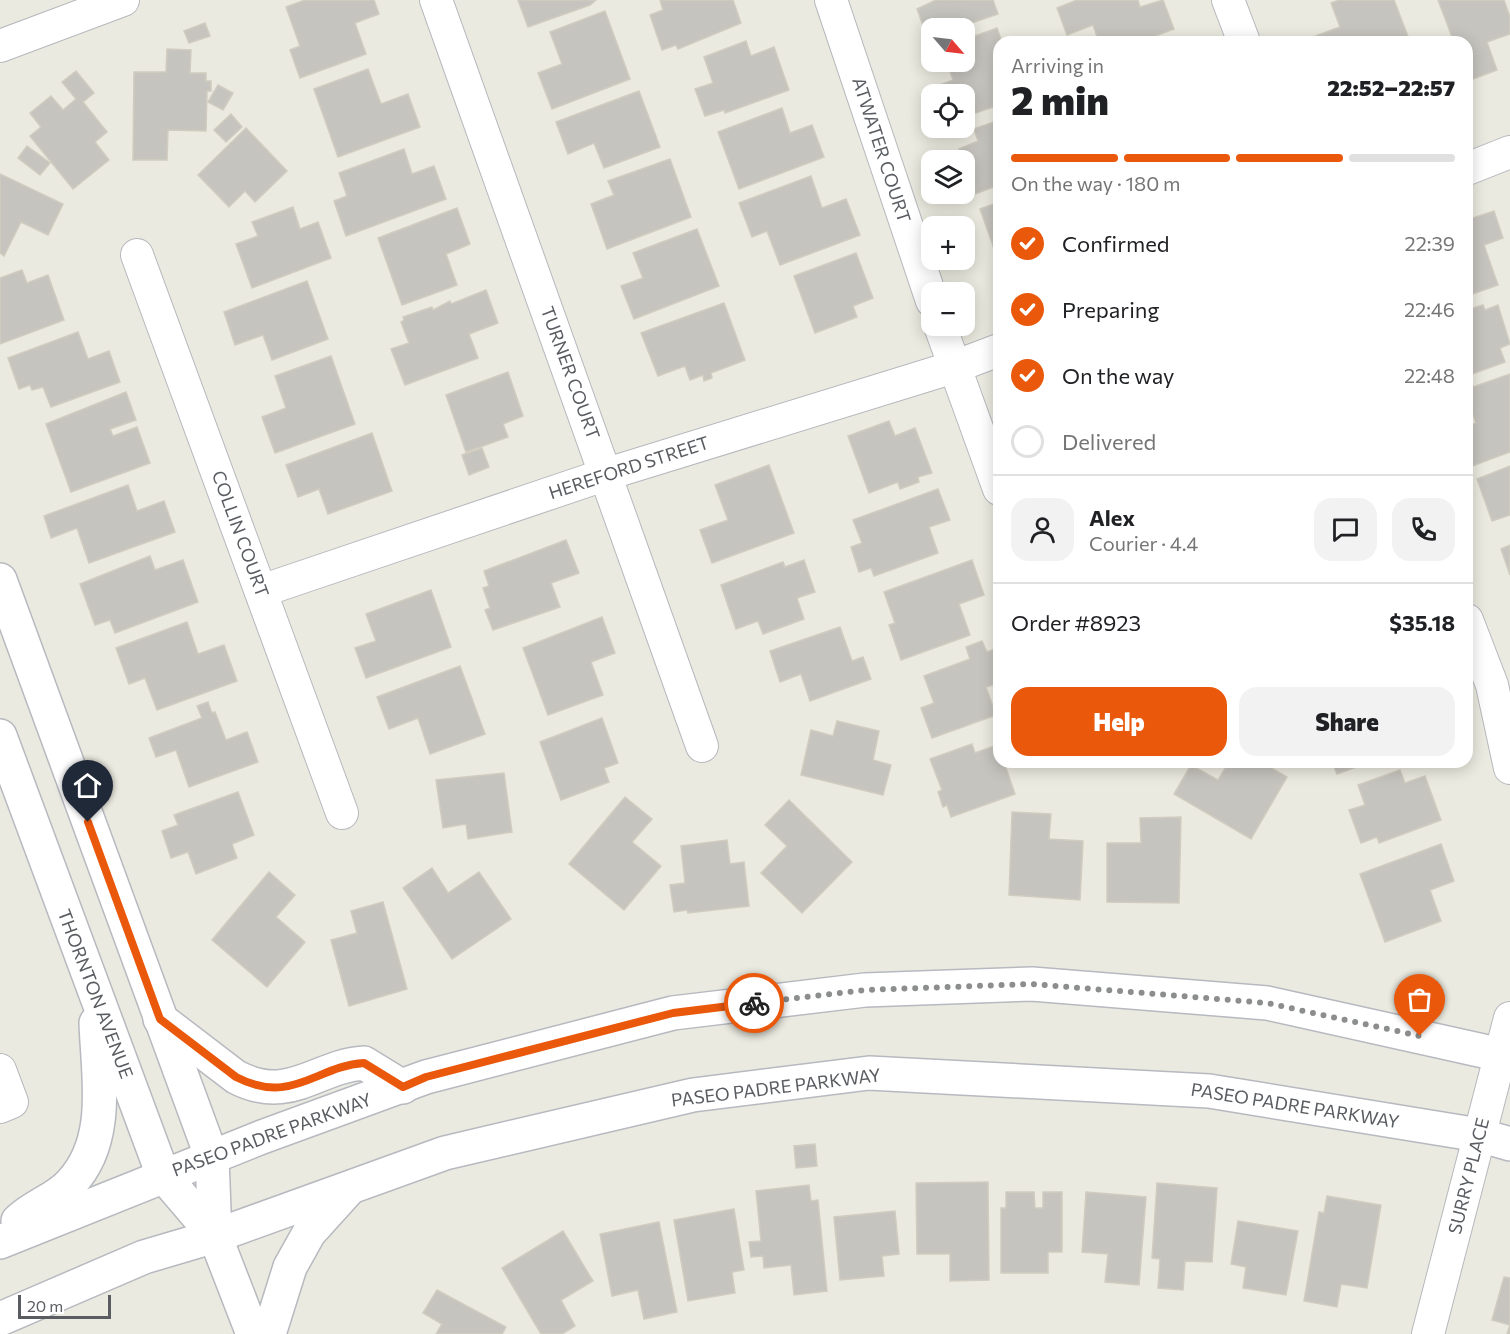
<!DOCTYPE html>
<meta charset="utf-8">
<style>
body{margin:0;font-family:Commissioner,sans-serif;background:#f2f2f2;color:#202124;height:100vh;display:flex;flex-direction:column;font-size:22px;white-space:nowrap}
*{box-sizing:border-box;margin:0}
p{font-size:20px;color:#757577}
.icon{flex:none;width:33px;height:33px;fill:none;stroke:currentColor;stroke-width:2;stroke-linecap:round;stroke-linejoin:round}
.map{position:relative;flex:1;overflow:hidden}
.panel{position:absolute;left:993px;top:36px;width:480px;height:732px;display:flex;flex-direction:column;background:#fff;border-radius:18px;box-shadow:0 3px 15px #0003}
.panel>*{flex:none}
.needle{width:39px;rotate:118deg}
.controls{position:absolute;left:921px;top:18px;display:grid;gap:12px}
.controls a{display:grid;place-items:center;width:54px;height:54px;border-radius:12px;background:#fff;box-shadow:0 3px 15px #0003;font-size:30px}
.scale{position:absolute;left:18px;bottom:15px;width:93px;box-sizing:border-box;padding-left:6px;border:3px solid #595c61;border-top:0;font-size:16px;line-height:21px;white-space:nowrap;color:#595c61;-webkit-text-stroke:4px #fff;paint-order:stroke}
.pin{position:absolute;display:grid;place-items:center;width:51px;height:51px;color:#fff;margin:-62px -26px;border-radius:50% 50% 50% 0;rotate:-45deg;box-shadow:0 0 6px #0007}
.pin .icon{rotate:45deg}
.courier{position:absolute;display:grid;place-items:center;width:60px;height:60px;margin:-30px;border:4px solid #ea580c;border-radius:50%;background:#fff;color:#222;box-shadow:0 2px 8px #0007}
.overview em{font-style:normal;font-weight:800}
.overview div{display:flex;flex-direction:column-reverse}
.overview{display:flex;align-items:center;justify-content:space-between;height:102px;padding:0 18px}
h1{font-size:39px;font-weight:800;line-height:45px}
.bar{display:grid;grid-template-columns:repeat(4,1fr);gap:9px 6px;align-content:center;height:72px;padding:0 18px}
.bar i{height:8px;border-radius:4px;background:#e0e0e0}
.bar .selected{background:#ea580c}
.bar p{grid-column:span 4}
.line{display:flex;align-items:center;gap:15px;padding:0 18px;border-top:2px solid #e0e0e0}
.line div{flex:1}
.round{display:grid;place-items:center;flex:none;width:63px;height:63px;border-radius:18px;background:#f2f2f2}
ol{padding:0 18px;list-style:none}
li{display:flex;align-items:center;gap:18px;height:66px}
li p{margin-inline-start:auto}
li .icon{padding:6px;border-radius:50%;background:#ea580c;color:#fff;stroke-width:4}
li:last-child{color:#757577}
li i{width:33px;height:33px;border:3px solid #e0e0e0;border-radius:50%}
.primary-button{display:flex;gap:12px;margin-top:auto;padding:12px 18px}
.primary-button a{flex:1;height:69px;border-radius:18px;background:#ea580c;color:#fff;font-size:24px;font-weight:800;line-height:69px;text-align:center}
.primary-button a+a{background:#f2f2f2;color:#202124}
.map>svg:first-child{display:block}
.building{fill:#c6c4be;stroke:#d0ccbf;stroke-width:1.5}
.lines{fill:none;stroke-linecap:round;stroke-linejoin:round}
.street-casing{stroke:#b6b8bd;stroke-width:34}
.secondary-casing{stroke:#b6b9bf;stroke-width:36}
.street{stroke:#fff;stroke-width:32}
.secondary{stroke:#fff;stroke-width:33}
.done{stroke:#8c8e8d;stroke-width:6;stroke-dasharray:0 10.8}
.route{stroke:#ea580c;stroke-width:8}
.labels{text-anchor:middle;stroke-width:6;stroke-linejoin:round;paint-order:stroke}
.street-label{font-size:18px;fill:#595c61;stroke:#fff}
</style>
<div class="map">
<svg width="1510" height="1334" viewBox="0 0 1510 1334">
<rect width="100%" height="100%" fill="#ebeae0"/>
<g class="building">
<polygon points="305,0 374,0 379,14 355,23 366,54 300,78 290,50 300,46 286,7"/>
<polygon points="518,0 596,0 590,5 528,27"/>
<polygon points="660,0 733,0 741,23 678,49 676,45 662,50 650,15 663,10"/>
<polygon points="936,0 993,0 998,14 957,28 932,28 932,38 928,39 917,9"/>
<polygon points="1077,0 1138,0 1140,7 1163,0 1174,29 1139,42 1099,42 1093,25 1067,35 1057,8"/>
<polygon points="1339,0 1394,0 1409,39 1401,42 1315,42 1313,37 1340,27 1331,3"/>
<polygon points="1438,0 1504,0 1510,17 1510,34 1487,42 1497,70 1468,81 1467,42 1454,42"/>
<polygon points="605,11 630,79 552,109 538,73 562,64 550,32"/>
<polygon points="205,23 210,36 189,43 184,31"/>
<polygon points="997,28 1002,42 999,42 999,105 964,117 964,94 932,96 929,89 953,80 947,62 964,62 964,40"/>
<polygon points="746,41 751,56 774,47 789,90 725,113 724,110 705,116 695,89 713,83 704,57"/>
<polygon points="167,49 191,50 190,73 206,73 206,81 211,81 211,91 207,91 206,131 168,130 167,160 133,160 134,72 166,72"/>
<polygon points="368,69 381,104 408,94 420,127 338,157 314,89"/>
<polygon points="76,71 94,93 83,102 107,132 95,142 109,160 73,189 30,136 41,127 30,113 51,96 63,110 76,99 62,82"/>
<polygon points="218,85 233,93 223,110 208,102"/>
<polygon points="639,91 660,147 604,168 594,143 568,154 556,122"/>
<polygon points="782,108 790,133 812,125 824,157 739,189 718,132"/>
<polygon points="231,114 242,127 226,142 214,130"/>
<polygon points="999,120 999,185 975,194 959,149 978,141 974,129"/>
<polygon points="246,128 287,171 255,202 245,191 229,207 198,175"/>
<polygon points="27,146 50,163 40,175 18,158"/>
<polygon points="404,149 412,174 434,166 446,199 346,236 334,201 347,196 339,173"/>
<polygon points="670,159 691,217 607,249 591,204 614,195 608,181"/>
<polygon points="0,174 63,204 48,235 21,222 4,256 0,253"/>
<polygon points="811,176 822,208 846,199 860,235 780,265 767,231 752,237 739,203"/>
<polygon points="999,202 999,253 996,254 980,209"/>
<polygon points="293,207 300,229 318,222 331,258 252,288 236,244 258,236 252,222"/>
<polygon points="457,208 470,244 446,254 457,285 402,305 378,238"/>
<polygon points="1494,211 1503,238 1484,245 1498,285 1467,296 1467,220"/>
<polygon points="697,229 719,286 634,319 621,286 643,278 633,253"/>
<polygon points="856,253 873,298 853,306 857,317 815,333 794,276"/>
<polygon points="22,270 27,283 48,275 64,320 0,344 0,278"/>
<polygon points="307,281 328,339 272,360 263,335 235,345 224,312"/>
<polygon points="486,290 498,323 469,334 478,358 405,385 391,349 409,343 401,322 404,320 403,317 432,307 433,310 450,301 451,304"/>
<polygon points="724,303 745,360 711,373 712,378 704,381 703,375 690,380 685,366 658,376 641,333"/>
<polygon points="1483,305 1485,310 1498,305 1510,344 1500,348 1505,362 1467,376 1467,310"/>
<polygon points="78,332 88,359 109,351 120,382 51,407 43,387 32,390 30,385 19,389 8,358"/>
<polygon points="331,356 355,424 275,453 262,417 286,408 275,376"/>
<polygon points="508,372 523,416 503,424 508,437 466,452 446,395"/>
<polygon points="1510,374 1510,452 1467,468 1467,427 1476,423 1467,398 1467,389"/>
<polygon points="126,392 136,420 110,429 113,436 137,427 150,463 71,492 46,424"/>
<polygon points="889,421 895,436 915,428 932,473 918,477 919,482 900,489 898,482 869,493 848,436"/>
<polygon points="372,433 392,491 328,514 319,489 298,497 286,465"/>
<polygon points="482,448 489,467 469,475 462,455"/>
<polygon points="769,465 794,533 712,563 700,530 728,520 715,485"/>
<polygon points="1510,466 1510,515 1492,521 1477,479"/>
<polygon points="128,485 137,511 164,501 175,532 89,563 77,528 51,538 44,516"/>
<polygon points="938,489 950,520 929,527 938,553 874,576 871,568 859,572 851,547 862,543 853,520"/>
<polygon points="566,540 579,573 551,583 560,607 493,630 485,610 490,608 483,588 489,586 484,571"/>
<polygon points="1510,545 1510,575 1501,549"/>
<polygon points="150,556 155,570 183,560 198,602 115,633 110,620 95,625 80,584"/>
<polygon points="804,560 815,592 797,598 804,619 763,634 758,621 736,629 721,585 783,562 785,567"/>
<polygon points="972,560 984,595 959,604 970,635 901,660 889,625 895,623 884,592"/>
<polygon points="431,590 451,647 366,678 355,648 376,641 366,614"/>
<polygon points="602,617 615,653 591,662 603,695 548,715 523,648"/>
<polygon points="187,622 198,654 224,645 237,681 157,710 145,678 129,684 116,648"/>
<polygon points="840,627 852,661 863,657 871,679 810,701 801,674 780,682 770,651"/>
<polygon points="982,641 987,652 996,649 999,657 999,683 986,687 996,715 932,738 921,708 934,703 924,676 970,659 966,647"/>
<polygon points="460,666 485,734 430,754 418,718 389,729 377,697"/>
<polygon points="208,702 212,713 215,712 226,740 247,732 258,762 189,787 176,750 156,757 149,738 202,718 197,706"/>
<polygon points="602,718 618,763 604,768 609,782 561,800 540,742"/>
<polygon points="837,721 879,731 873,760 891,765 883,795 801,775 811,730 833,736"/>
<polygon points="972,744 975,753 997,745 999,762 1004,762 1015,794 951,817 947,805 943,807 938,792 942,790 930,759"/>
<polygon points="1229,762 1261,762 1287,777 1251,839 1174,794 1191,765 1218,780"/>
<polygon points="1332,762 1370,762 1337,774"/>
<polygon points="1400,770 1405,783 1425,776 1441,820 1379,843 1377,837 1361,843 1349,810 1365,805 1358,785"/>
<polygon points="504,773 512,832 468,839 466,824 443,828 436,780"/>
<polygon points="238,792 254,835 232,844 237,858 196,874 188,852 171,858 162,831 178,825 174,815"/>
<polygon points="625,797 652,819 632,842 661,866 624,910 569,864"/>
<polygon points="789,800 852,862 802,913 761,873 787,846 765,825"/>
<polygon points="1012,812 1051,814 1049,839 1083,841 1080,900 1009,895"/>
<polygon points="1181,817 1179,903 1107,902 1107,843 1141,843 1140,818"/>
<polygon points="727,840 730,864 744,862 749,906 688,913 687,910 674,912 670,885 685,883 681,846"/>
<polygon points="1441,844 1454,881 1430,890 1441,921 1385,942 1360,874"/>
<polygon points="432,868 448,893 479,872 511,919 452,959 403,888"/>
<polygon points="269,872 295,895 276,917 305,942 267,987 212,940"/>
<polygon points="383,902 407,989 349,1006 331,940 357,933 351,911"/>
<polygon points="815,1144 817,1166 796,1168 794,1146"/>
<polygon points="988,1182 989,1280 950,1281 950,1254 917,1254 916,1183"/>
<polygon points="1157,1183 1217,1188 1212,1262 1185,1261 1183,1290 1158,1288 1160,1259 1152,1258"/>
<polygon points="809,1185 811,1201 818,1200 827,1291 794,1295 791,1265 764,1268 763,1256 751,1257 749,1242 761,1241 756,1191"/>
<polygon points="1006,1192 1034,1192 1035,1208 1043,1208 1043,1192 1062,1192 1062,1252 1048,1252 1048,1273 1001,1273 1001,1208 1006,1208"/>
<polygon points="1086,1192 1146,1197 1139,1285 1105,1282 1108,1254 1082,1252"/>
<polygon points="1327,1196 1381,1205 1367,1288 1341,1284 1337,1307 1304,1301 1319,1212 1324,1213"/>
<polygon points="734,1209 744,1270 732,1272 735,1293 688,1301 674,1220"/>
<polygon points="895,1211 899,1254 882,1256 884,1276 840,1280 834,1217"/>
<polygon points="1238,1221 1298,1231 1286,1295 1243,1288 1246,1267 1231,1264"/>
<polygon points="659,1222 677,1312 644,1319 638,1290 612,1296 600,1234"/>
<polygon points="563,1231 593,1281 561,1300 575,1326 562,1334 541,1334 502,1268"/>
<polygon points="1504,1277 1510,1278 1510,1334 1507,1334 1510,1325 1492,1320"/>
<polygon points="437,1290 506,1327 502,1334 436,1334 442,1324 423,1313"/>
</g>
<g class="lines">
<g class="street-casing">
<g id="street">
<polyline points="436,0 702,746"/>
<polyline points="831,0 932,301"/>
<polyline points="1228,0 1244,42"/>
<polyline points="0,46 123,0"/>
<polyline points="1467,169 1510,152"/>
<polyline points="137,255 342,813"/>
<polyline points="940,326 999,489"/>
<polyline points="261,591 607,474 954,367 999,350"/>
<polyline points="1467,620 1492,685 1510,768"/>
<polyline points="0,1070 12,1102 0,1107"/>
<polyline points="1428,1334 1510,1018"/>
</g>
</g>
<g class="secondary-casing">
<g id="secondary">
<polyline points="0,580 212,1158 215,1236 253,1334"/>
<polyline points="0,736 163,1175 215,1236"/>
<path d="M160 1019 236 1077C290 1105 316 1066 364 1063L403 1087"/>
<path d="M18 1221C33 1206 57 1199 71 1183 111 1140 98 1077 96 1023"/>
<polyline points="0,1242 262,1137 426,1077 673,1013 865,990 1032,984 1267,1003 1510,1057"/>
<polyline points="0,1319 144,1257 215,1236 445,1153 693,1095 869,1073 1209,1091 1479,1135 1510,1144"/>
<polyline points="269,1334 290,1267 309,1233 347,1191"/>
</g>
</g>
<use href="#street" class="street"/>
<use href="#secondary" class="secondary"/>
</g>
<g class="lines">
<polyline class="done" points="754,1003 865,990 1032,984 1267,1003 1420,1036"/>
<path class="route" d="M88 822 160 1019 236 1077C292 1106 316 1066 364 1063L403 1087 426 1077 673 1013 754 1003"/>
</g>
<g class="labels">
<g class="street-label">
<text transform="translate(881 150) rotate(72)" y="6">ATWATER COURT</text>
<text transform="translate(570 373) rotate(70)" y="6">TURNER COURT</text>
<text transform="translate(629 468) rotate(-18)" y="6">HEREFORD STREET</text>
<text transform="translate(240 534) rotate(70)" y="6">COLLIN COURT</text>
<text transform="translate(95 994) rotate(69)" y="6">THORNTON AVENUE</text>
<text transform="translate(776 1088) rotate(-7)" y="6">PASEO PADRE PARKWAY</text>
<text transform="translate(1295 1106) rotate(9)" y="6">PASEO PADRE PARKWAY</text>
<text transform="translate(272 1135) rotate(-20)" y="6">PASEO PADRE PARKWAY</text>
<text transform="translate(1469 1176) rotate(-76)" y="6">SURRY PLACE</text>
</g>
</g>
</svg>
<div class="controls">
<a><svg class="needle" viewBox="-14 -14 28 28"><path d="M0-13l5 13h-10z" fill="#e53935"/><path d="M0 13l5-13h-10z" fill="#757577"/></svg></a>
<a><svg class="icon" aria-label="locate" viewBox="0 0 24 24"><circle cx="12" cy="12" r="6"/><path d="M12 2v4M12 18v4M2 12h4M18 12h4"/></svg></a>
<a><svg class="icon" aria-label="layers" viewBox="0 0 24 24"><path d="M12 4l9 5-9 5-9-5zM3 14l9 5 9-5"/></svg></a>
<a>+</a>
<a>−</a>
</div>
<div class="scale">20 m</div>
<div class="pin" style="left:1420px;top:1036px;background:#ea580c"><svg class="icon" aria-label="bag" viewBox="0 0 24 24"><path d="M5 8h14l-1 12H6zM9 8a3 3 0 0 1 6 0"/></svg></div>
<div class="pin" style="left:88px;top:822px;background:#1f2937"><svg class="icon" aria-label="home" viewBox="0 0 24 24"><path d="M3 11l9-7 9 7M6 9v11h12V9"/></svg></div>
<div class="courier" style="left:754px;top:1003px"><svg class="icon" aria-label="bike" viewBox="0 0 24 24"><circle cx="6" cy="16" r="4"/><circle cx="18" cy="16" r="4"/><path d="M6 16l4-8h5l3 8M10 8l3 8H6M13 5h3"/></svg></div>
<section class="panel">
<div class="overview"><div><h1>2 min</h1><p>Arriving in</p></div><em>22:52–22:57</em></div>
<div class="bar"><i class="selected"></i><i class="selected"></i><i class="selected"></i><i></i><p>On the way · 180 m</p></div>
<ol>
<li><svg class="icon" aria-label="check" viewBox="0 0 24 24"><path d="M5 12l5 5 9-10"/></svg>Confirmed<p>22:39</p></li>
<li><svg class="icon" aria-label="check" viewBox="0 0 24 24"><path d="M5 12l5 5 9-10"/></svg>Preparing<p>22:46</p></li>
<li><svg class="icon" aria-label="check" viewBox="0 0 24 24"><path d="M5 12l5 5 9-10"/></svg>On the way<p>22:48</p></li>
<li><i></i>Delivered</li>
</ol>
<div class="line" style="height:108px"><a class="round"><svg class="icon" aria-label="person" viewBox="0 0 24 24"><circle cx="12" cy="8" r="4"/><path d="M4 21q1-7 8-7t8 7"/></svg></a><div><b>Alex</b><p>Courier · 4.4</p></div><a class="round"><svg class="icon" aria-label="chat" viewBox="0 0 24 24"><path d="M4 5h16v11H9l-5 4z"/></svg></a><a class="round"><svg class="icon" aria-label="phone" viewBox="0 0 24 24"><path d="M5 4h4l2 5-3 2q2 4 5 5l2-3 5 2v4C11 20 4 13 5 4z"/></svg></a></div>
<div class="line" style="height:78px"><div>Order #8923</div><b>$35.18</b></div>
<div class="primary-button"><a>Help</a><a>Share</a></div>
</section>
</div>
